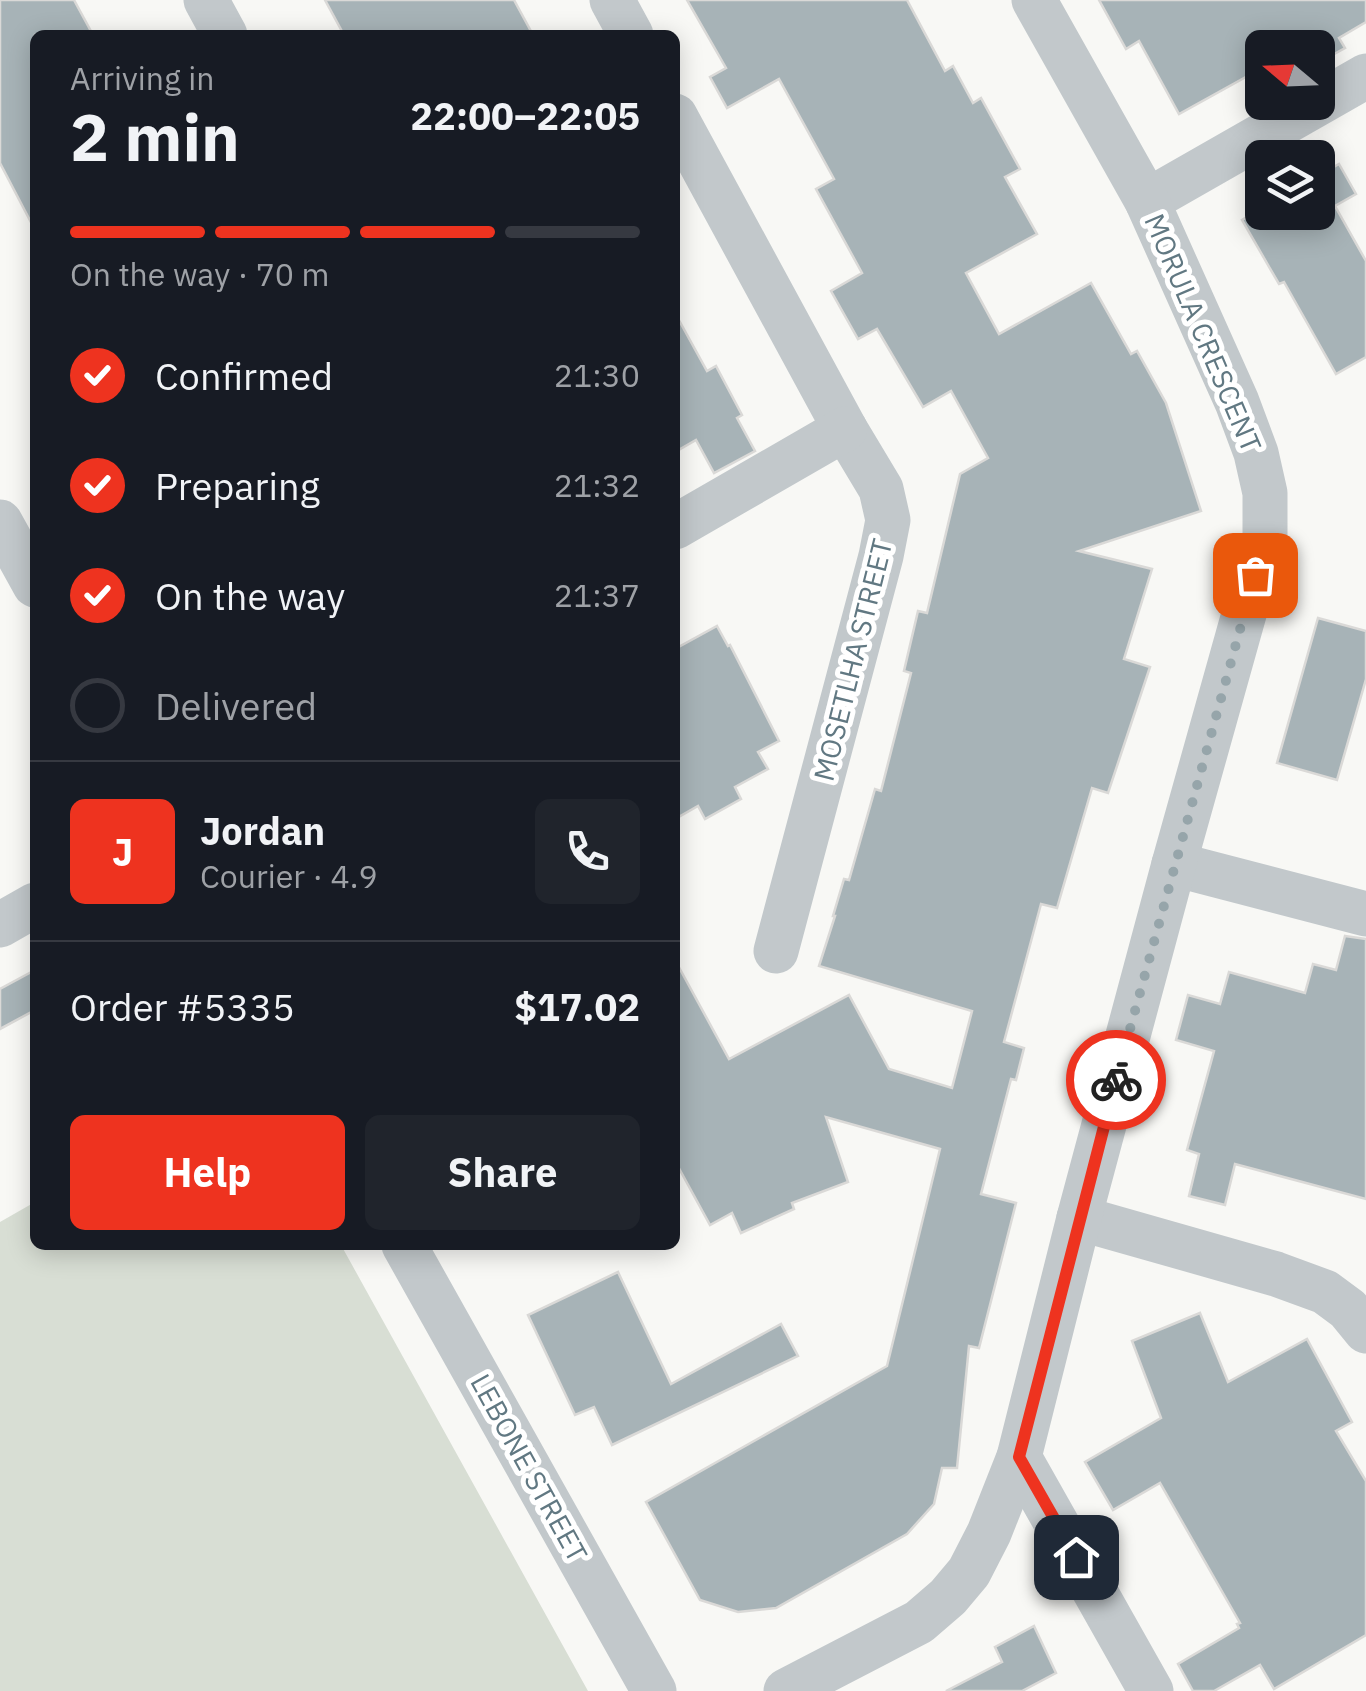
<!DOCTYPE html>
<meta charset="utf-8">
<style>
body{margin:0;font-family:"IBM Plex Sans",sans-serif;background:#20242c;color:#f1f3f6;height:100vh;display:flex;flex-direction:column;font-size:38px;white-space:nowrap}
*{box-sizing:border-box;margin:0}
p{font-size:32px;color:#9ea1a6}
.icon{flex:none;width:55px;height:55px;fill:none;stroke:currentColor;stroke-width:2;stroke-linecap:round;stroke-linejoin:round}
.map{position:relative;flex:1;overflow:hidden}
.panel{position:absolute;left:30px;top:30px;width:650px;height:1220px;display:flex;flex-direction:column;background:#171b24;border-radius:15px;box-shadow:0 5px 25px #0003}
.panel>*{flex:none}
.needle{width:65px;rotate:289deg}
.fabs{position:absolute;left:1245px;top:30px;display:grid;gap:20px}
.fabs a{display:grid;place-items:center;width:90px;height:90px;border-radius:15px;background:#171b24;box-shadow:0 5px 25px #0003;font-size:50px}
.pin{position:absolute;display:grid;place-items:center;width:85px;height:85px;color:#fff;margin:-42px;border-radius:20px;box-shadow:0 5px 15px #0006}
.courier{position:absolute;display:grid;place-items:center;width:100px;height:100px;margin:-50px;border:8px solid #ee331f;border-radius:50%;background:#fff;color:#222;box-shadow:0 2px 12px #0007}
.headline em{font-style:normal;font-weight:700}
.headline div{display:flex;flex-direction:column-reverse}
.headline{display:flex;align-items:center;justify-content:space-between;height:170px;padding:0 40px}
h1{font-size:65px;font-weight:700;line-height:75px}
.bar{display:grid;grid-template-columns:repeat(4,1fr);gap:15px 10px;align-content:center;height:120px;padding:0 40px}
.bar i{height:12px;border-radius:8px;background:#363941}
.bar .current{background:#ee331f}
.bar p{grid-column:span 4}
.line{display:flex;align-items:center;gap:25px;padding:0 40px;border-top:2px solid #363941}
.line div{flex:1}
.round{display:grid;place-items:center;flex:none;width:105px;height:105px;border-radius:15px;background:#20242c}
ol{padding:0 40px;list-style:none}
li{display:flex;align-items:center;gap:30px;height:110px}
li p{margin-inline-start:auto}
li .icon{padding:10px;border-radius:50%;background:#ee331f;color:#fff;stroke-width:4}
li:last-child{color:#9ea1a6}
li i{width:55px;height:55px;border:5px solid #363941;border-radius:50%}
.action{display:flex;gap:20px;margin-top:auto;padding:20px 40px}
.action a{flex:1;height:115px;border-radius:15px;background:#ee331f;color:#fff;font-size:40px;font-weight:700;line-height:115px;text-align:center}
.action a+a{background:#20242c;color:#f1f3f6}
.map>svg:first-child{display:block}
.green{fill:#d8ded4}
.building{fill:#a7b3b7;stroke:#dad9d7;stroke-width:2.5}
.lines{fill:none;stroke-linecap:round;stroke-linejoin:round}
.street{stroke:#c2c8cb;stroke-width:45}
.done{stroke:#96a5aa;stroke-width:10;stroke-dasharray:0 18}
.route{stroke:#ee331f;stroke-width:12}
.labels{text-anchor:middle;stroke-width:10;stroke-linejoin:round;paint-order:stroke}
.street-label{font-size:28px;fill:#617882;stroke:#fff}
</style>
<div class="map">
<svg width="1366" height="1691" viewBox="0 0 1366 1691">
<rect width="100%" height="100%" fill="#f8f8f5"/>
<polygon class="green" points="35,1202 35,1245 341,1245 588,1691 0,1691 0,1222"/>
<g class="building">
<polygon points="0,0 74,0 93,35 35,35 35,230 0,163"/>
<polygon points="325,0 514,0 533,35 344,35"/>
<polygon points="687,0 907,0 945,71 953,66 973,103 981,98 1020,169 1005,177 1037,234 966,273 999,334 1091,283 1131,354 1137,351 1166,403 1201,511 1079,551 1152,569 1124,659 1150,667 1108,793 1092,788 1057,908 1041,904 1004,1042 1024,1048 1016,1080 1011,1079 981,1194 1016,1203 979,1348 969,1346 957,1468 942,1468 934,1504 907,1534 776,1608 738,1612 700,1600 646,1502 887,1366 940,1149 826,1117 848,1182 792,1203 794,1209 741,1233 732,1213 710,1225 675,1161 675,960 729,1059 849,995 889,1069 952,1088 972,1011 819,966 835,916 833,916 844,879 849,880 875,789 881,791 911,673 904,671 918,611 927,613 960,474 988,458 951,391 923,407 877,329 858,339 831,291 862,273 816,189 834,179 779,79 727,108 710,77 726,68"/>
<polygon points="1099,0 1366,0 1366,22 1339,38 1345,48 1318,63 1318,48 1262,48 1262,68 1179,114 1139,41 1126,49"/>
<polygon points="1339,164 1356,194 1335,206 1366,261 1366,357 1336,374 1284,282 1279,284 1242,220 1262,208 1262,212 1318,212 1318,176"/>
<polygon points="675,313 707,371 716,366 742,415 737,418 755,451 714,473 696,440 675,452"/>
<polygon points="1318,618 1366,631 1366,679 1337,780 1277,763"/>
<polygon points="717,626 728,646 730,645 779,741 758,752 768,769 735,787 741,799 705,819 698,806 675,819 675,649"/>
<polygon points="1345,936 1366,939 1366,1199 1235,1164 1225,1205 1189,1196 1199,1154 1187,1150 1214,1051 1176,1040 1188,995 1220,1004 1229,972 1305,993 1313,964 1336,970"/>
<polygon points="35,970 35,1010 0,1029 0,989"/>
<polygon points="618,1272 671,1384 781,1324 798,1356 612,1445 594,1407 575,1415 528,1315"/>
<polygon points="1200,1313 1228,1382 1307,1339 1352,1422 1336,1431 1366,1481 1366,1635 1274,1689 1260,1665 1214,1691 1193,1691 1178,1664 1239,1628 1237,1624 1240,1623 1160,1483 1113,1510 1085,1462 1161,1418 1132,1341"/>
<polygon points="1034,1626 1056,1673 1022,1691 946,1691 1002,1662 995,1647"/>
</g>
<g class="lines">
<g class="street">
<polyline points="206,0 225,35"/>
<polyline points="612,0 631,35"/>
<polyline points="675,116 845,429 881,489 888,520 881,556 776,951"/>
<polyline points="1147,201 1366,76"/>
<polyline points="0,522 35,585"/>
<polyline points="675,527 845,429"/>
<polyline points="1174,864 1366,914"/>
<polyline points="0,925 35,905"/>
<polyline points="1079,1218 1276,1274 1325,1292 1348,1309 1366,1331"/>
<polyline points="404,1245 654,1691"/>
<polyline points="1019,1457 1151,1691"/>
<polyline points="786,1691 919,1622 948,1597 969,1572 989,1533 1019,1457 1079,1218 1174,864 1265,539 1265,493 1256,453 1237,402 1147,201 1034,0"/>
</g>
</g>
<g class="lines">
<polyline class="done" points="1116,1080 1255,575"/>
<polyline class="route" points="1076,1557 1019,1457 1116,1080"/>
</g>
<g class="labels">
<g class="street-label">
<text transform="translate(1203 333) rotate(67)" y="10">MORULA CRESCENT</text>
<text transform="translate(853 660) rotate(-76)" y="10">MOSETLHA STREET</text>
<text transform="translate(529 1468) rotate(61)" y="10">LEBONE STREET</text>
</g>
</g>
</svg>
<div class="fabs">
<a><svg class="needle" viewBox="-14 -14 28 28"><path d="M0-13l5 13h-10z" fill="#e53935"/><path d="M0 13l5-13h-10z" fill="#9ea1a6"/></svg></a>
<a><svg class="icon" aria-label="layers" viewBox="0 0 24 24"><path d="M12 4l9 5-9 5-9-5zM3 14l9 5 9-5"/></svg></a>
</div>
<div class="pin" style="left:1255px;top:575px;background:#ea580c"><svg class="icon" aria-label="bag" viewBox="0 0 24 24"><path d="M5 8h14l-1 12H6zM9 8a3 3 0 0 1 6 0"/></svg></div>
<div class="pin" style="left:1076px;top:1557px;background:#1f2937"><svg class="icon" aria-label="home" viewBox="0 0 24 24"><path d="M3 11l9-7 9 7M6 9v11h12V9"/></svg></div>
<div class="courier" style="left:1116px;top:1080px"><svg class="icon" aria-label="bike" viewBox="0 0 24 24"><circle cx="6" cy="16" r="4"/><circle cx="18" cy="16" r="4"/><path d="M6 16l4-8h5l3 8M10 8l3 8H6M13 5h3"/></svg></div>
<section class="panel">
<div class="headline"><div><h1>2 min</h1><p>Arriving in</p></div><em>22:00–22:05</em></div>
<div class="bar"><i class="current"></i><i class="current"></i><i class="current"></i><i></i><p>On the way · 70 m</p></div>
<ol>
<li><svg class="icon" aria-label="check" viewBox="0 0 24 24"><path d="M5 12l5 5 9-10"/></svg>Confirmed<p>21:30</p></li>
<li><svg class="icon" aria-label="check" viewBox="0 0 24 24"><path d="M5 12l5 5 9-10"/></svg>Preparing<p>21:32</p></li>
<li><svg class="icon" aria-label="check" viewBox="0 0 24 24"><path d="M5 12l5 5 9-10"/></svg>On the way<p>21:37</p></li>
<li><i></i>Delivered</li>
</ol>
<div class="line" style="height:180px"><b class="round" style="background:#ee331f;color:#fff">J</b><div><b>Jordan</b><p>Courier · 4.9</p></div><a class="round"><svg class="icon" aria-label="phone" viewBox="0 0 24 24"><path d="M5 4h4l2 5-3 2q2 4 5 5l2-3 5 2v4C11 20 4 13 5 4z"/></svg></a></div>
<div class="line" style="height:130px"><div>Order #5335</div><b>$17.02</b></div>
<div class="action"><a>Help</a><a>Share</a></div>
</section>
</div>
